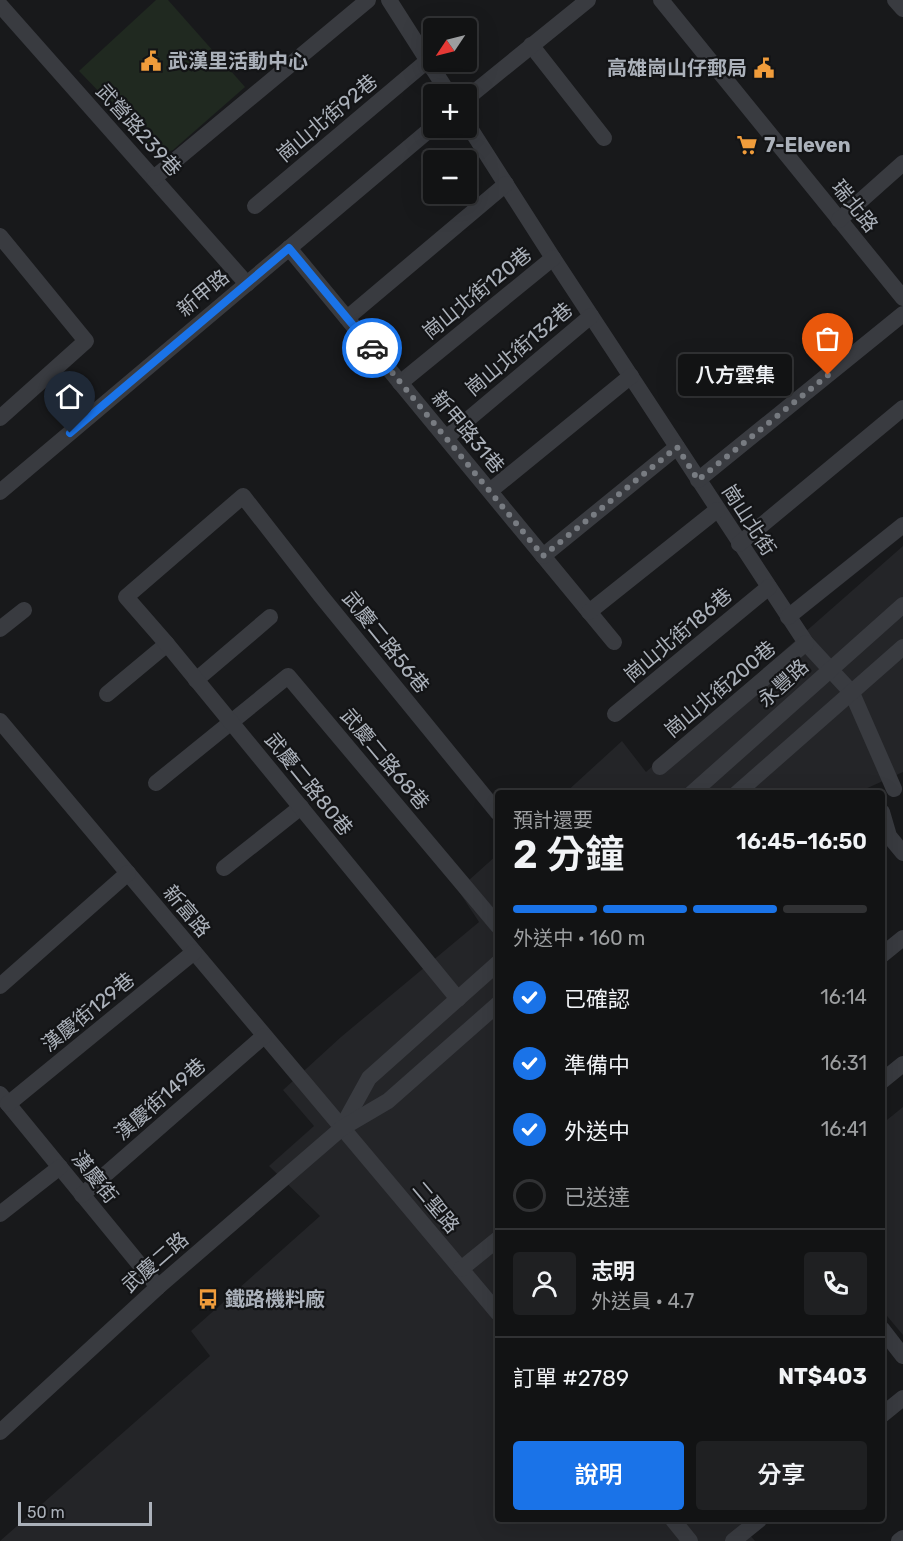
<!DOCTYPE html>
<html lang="zh-TW">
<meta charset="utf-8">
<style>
body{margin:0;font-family:Rubik,"Noto Sans TC",sans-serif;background:#1f2022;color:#f1f3f6;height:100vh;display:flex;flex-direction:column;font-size:22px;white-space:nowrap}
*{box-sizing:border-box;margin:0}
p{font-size:20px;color:#9c9ea0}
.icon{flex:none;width:33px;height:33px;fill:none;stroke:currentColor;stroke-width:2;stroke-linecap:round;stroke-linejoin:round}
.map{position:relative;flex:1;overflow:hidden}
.details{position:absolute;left:495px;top:790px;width:390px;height:732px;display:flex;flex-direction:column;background:#121314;border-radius:6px;box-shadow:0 6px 24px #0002,0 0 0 2px #313234}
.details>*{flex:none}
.needle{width:39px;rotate:235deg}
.fabs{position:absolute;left:423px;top:18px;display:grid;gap:12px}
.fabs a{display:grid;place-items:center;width:54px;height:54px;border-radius:6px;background:#121314;box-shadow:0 6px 24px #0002,0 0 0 2px #313234;font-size:30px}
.scale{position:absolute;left:18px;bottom:15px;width:134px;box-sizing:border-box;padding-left:6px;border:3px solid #abb1ba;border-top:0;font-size:16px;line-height:21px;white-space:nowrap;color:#abb1ba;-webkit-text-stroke:4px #131416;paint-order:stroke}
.pin{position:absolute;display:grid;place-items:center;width:51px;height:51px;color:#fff;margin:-62px -26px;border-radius:50% 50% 50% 0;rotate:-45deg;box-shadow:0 0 6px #0007}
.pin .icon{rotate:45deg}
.courier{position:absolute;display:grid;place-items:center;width:60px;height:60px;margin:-30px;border:4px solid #1a73e8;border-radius:50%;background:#fff;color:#222;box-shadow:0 2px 8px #0007}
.bubble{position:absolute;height:42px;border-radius:6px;background:#121314;box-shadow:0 6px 24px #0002,0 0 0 2px #313234;font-size:20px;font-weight:600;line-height:42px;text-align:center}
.headline em{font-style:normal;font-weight:600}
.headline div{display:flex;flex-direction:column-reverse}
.headline{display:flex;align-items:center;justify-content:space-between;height:102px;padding:0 18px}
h1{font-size:39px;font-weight:600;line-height:45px}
.bar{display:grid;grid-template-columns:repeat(4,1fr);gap:9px 6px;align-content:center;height:72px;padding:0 18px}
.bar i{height:8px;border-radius:4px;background:#313234}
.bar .selected{background:#1a73e8}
.bar p{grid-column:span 4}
.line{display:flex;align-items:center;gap:15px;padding:0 18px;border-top:2px solid #313234}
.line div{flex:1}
.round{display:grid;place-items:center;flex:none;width:63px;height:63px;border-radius:6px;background:#1f2022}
ol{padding:0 18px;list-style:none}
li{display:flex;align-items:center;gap:18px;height:66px}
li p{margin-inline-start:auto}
li .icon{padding:6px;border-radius:50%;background:#1a73e8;color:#fff;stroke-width:4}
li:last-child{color:#9c9ea0}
li i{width:33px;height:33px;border:3px solid #313234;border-radius:50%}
.cta{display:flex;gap:12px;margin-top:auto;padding:12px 18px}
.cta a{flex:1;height:69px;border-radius:6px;background:#1a73e8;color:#fff;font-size:24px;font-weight:600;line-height:69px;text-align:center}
.cta a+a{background:#1f2022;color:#f1f3f6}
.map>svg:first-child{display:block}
.built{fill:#242528}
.green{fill:#202920}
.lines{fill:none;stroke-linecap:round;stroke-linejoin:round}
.street{stroke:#393b40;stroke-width:16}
.done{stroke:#787c82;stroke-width:6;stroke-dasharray:0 10.8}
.route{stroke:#1a73e8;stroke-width:8}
.labels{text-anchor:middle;stroke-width:4.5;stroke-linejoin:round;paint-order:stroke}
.poi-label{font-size:20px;font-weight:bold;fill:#abb1ba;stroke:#131416;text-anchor:start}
.street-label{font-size:20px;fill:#abb1ba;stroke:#131416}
</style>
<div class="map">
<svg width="903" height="1541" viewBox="0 0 903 1541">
<rect width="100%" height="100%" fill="#18191b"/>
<g class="built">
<polygon points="903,546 903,772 863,790 864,793 564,794 622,741 646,772"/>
<polygon points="498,854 498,1520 737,1520 755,1541 0,1541 210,1356 191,1331 320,1216 269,1166 314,1126 283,1090 341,1037 479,922 458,890"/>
<polygon points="903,1107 903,1335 882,1310 882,1124"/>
</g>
<polygon class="green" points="156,0 168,0 245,87 173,150 160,155 79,71"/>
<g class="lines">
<g class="street">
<polyline points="389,0 449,94"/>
<polyline points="661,0 903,298"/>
<polyline points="895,0 903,9"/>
<polyline points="0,5 247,284"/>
<polyline points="531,45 604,138"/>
<polyline points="466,99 588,0"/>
<polyline points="466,122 553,258 806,643 852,693 894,789"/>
<polyline points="154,178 368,0"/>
<polyline points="255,206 427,61"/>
<polyline points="839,220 903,163"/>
<polyline points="0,236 86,341 0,418"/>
<polyline points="289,248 614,642"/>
<polyline points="347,318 506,184"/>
<polyline points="400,383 553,258"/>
<polyline points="446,438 591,316"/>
<polyline points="698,480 903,314"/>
<polyline points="490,491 631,376"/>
<polyline points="0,492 434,126"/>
<polyline points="739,544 903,408"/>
<polyline points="543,556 677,447"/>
<polyline points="589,612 717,510"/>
<polyline points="788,617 903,525"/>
<polyline points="0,629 24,610"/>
<polyline points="196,680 270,617"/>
<polyline points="107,694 167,644"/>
<polyline points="615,714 769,587"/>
<polyline points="0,721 498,1313"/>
<polyline points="660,767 806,643"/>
<polyline points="156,783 288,676 498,926"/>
<polyline points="691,794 903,605"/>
<polyline points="736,794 903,647"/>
<polyline points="882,812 889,836 903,853"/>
<polyline points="224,868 301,807"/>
<polyline points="882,955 903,938"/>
<polyline points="0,986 128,873"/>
<polyline points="458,999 167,644 126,597 243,496 321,596 498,813"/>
<polyline points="882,1081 903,1064"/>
<polyline points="0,1094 158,1287"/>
<polyline points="8,1104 194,952"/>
<polyline points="342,1127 369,1078 498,963"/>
<polyline points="82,1195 264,1036"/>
<polyline points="0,1214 60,1167"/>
<polyline points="461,1269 498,1239"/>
<polyline points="882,1329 903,1356"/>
<polyline points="882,1415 903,1398"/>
<polyline points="0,1432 158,1287 342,1128 388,1101 498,1004"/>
<polyline points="673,1520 690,1541"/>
<polyline points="733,1541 759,1520"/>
<polyline points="899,1541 903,1538"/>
</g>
</g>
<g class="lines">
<polyline class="done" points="372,348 543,556 677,447 698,480 828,375"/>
<polyline class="route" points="70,433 289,248 372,348"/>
</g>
<defs>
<g id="civic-bare" transform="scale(1.62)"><path d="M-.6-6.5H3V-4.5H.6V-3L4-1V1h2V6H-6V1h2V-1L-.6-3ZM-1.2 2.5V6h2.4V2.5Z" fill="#f09c3b" stroke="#131416" stroke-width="2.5" paint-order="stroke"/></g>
<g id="supermarket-bare" transform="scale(1.62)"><path d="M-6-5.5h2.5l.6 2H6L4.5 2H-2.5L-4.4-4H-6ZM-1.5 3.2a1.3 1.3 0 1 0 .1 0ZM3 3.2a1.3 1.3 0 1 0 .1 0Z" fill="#f09c3b" stroke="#131416" stroke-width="2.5" paint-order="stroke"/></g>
<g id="bus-bare" transform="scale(1.62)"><path d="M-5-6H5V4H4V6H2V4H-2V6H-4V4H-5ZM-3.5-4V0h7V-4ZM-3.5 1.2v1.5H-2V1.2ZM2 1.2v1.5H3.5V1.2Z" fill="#f09c3b" stroke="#131416" stroke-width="2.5" paint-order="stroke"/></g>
</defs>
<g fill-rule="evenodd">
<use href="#civic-bare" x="151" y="61"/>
<use href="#civic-bare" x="764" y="68"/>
<use href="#supermarket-bare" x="747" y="145"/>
<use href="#bus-bare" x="208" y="1299"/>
</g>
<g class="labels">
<g class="poi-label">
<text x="168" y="68">武漢里活動中心</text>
<text x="747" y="75" text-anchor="end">高雄崗山仔郵局</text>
<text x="764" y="152">7-Eleven</text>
<text x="225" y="1306">鐵路機料廠</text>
</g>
<g class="street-label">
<text transform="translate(327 118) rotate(-40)" y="7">崗山北街92巷</text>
<text transform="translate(139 130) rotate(48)" y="7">武營路239巷</text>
<text transform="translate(855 206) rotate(51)" y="7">瑞北路</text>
<text transform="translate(203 293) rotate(-40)" y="7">新甲路</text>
<text transform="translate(477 293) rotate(-39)" y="7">崗山北街120巷</text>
<text transform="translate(519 349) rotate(-40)" y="7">崗山北街132巷</text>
<text transform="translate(468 432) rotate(50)" y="7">新甲路31巷</text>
<text transform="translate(749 520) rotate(57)" y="7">崗山北街</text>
<text transform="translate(678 635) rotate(-40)" y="7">崗山北街186巷</text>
<text transform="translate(386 642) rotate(51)" y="7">武慶二路56巷</text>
<text transform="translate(783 683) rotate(-42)" y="7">永豐路</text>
<text transform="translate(720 689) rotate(-40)" y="7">崗山北街200巷</text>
<text transform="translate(385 759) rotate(50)" y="7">武慶二路68巷</text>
<text transform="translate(309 784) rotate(51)" y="7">武慶二路80巷</text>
<text transform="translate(187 911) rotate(50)" y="7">新富路</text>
<text transform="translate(88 1012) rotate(-39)" y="7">漢慶街129巷</text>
<text transform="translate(160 1099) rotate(-41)" y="7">漢慶街149巷</text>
<text transform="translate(95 1177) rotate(51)" y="7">漢慶街</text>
<text transform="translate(436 1207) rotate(50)" y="7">二聖路</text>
<text transform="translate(155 1262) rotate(-41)" y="7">武慶二路</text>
</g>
</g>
</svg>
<div class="fabs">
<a><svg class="needle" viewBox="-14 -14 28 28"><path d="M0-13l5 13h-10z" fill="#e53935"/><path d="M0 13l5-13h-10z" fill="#9c9ea0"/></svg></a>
<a>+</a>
<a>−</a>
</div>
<div class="scale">50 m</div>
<div class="pin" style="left:828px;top:375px;background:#ea580c"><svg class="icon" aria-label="bag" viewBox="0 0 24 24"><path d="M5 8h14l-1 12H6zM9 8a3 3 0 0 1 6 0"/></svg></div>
<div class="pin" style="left:70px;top:433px;background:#1f2937"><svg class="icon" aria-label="home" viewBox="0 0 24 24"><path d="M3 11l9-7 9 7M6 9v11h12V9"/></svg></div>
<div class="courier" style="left:372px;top:348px"><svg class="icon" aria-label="car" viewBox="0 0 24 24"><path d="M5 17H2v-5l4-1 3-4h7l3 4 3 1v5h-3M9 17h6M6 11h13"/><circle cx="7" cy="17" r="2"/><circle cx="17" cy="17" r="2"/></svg></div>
<div class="bubble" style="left:678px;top:354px;width:114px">八方雲集</div>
<section class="details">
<div class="headline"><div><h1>2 分鐘</h1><p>預計還要</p></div><em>16:45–16:50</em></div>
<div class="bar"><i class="selected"></i><i class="selected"></i><i class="selected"></i><i></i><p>外送中 · 160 m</p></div>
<ol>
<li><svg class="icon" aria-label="check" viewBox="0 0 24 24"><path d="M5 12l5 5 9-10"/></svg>已確認<p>16:14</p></li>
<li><svg class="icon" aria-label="check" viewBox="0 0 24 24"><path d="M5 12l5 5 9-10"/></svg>準備中<p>16:31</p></li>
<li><svg class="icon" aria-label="check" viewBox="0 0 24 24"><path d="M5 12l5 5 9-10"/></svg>外送中<p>16:41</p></li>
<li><i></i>已送達</li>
</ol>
<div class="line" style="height:108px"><a class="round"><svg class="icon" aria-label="person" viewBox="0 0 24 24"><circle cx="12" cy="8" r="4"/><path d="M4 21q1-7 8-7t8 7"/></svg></a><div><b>志明</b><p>外送員 · 4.7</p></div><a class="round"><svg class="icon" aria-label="phone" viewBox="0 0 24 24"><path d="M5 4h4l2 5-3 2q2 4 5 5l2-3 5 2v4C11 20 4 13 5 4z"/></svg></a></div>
<div class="line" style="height:78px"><div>訂單 #2789</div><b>NT$403</b></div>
<div class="cta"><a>說明</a><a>分享</a></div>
</section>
</div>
